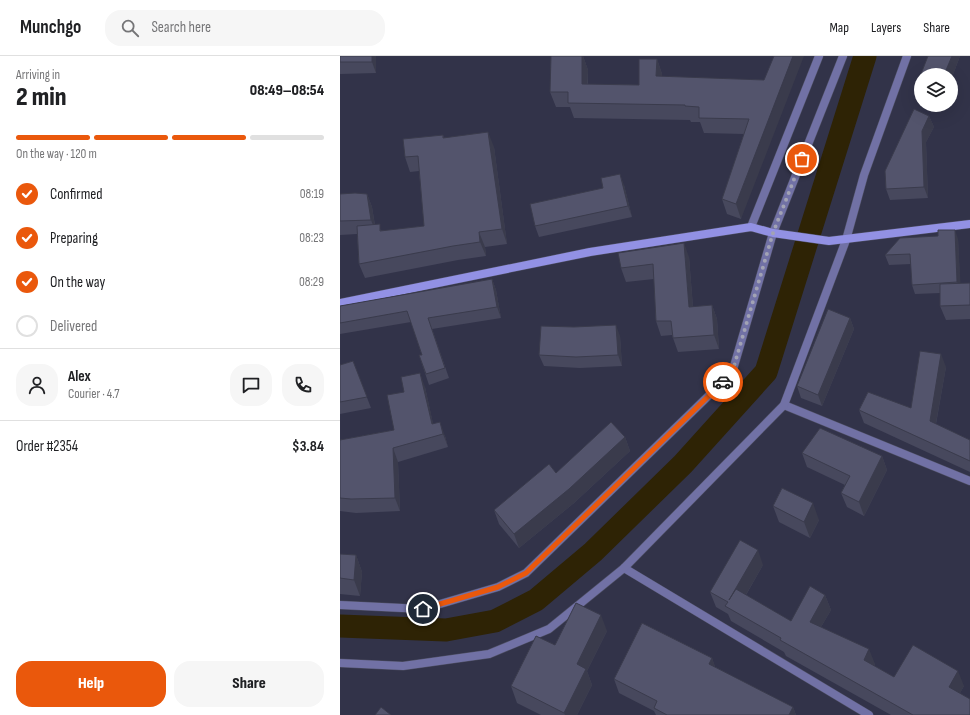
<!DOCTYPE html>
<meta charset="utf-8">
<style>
body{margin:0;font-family:"Sofia Sans Condensed",sans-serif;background:#f6f6f6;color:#202124;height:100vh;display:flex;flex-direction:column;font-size:15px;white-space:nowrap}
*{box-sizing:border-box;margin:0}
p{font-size:13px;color:#757577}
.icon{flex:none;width:22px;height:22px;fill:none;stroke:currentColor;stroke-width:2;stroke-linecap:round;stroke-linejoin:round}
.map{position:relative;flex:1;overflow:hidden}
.details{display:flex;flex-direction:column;background:#fff;width:340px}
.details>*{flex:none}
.controls{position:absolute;left:574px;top:12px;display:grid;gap:8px}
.controls a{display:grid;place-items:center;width:44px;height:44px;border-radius:50%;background:#fff;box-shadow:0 4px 16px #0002;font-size:20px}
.pin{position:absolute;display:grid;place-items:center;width:34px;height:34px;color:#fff;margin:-17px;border:2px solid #fff;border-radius:50%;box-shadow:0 1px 4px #0007}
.courier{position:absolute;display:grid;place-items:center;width:40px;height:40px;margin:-20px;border:3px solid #ea580c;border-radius:50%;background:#fff;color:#222;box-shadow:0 1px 5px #0007}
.head em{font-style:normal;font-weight:800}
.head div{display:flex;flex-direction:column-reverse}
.head{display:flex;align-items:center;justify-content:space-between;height:68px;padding:0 16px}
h1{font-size:26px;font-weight:800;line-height:30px}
.bar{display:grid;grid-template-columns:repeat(4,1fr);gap:6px 4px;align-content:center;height:48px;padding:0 16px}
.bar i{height:5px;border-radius:3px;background:#e0e0e0}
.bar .selected{background:#ea580c}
.bar p{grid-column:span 4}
.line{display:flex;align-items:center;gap:10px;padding:0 16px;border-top:1px solid #e0e0e0}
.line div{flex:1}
.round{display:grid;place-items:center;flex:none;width:42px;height:42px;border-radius:16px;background:#f6f6f6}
ol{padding:0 16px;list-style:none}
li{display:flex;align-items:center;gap:12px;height:44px}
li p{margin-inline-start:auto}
li .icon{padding:4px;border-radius:50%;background:#ea580c;color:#fff;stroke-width:4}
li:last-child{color:#757577}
li i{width:22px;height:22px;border:2px solid #e0e0e0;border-radius:50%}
.button{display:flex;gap:8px;margin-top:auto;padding:8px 16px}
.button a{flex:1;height:46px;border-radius:16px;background:#ea580c;color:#fff;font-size:16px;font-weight:800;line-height:46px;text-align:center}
.button a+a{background:#f6f6f6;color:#202124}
header{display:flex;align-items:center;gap:24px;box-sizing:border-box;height:56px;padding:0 20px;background:#fff;border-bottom:1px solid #e0e0e0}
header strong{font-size:19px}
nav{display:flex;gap:22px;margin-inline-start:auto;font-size:14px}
.search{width:280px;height:36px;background:#f6f6f6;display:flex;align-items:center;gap:10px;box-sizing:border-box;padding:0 14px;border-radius:16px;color:#757577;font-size:15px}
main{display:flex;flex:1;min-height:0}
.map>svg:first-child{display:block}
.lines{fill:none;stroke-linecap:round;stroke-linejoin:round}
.canal{stroke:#2e2305;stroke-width:23}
.lane-casing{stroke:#4e4f63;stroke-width:9}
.street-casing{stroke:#4e4f63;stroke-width:9}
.secondary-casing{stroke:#4e4f63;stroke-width:9}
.lane{stroke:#7171a5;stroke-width:8}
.street{stroke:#7171a5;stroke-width:8}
.secondary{stroke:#9291e4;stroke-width:8}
.wall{fill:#47485d}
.shaded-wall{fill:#3a3b4c}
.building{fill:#53546c;stroke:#3a3b4c}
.done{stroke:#a2a3b4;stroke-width:4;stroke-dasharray:0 7.2}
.route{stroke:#ea580c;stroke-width:5}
</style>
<header>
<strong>Munchgo</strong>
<div class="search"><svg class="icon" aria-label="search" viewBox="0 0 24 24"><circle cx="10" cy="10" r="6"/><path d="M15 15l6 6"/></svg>Search here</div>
<nav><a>Map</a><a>Layers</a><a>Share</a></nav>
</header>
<main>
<section class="details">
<div class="head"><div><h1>2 min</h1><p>Arriving in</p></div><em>08:49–08:54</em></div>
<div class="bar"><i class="selected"></i><i class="selected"></i><i class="selected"></i><i></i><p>On the way · 120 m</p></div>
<ol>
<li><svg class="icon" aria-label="check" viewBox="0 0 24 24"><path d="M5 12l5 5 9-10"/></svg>Confirmed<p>08:19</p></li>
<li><svg class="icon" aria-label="check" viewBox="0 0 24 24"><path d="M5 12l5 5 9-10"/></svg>Preparing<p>08:23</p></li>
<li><svg class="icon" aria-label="check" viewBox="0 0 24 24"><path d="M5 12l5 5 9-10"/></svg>On the way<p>08:29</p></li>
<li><i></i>Delivered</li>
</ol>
<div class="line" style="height:72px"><a class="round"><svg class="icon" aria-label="person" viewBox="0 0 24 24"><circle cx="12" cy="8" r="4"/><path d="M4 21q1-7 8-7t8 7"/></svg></a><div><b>Alex</b><p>Courier · 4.7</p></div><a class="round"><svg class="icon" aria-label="chat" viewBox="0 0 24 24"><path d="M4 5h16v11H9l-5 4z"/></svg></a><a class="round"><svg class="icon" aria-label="phone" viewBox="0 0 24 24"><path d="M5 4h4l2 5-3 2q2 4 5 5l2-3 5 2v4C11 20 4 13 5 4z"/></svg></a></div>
<div class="line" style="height:52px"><div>Order #2354</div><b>$3.84</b></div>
<div class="button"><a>Help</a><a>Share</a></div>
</section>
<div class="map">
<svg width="630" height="659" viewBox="0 0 630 659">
<rect width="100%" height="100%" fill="#323349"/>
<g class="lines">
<polyline class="canal" points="0,570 106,574 155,565 196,544 253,496 343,408 426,316 525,0"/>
<g class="lane-casing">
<polyline id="lane" points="411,171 479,0"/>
</g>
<g class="street-casing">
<g id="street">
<polyline points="444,349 630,425"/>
<polyline points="284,512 529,659"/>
<polyline points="0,549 83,553 158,531 186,517 392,317 433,177 503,0"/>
<polyline points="0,607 63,610 149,598 209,573 284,512 444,349 506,184 524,119 567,0"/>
</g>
</g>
<g class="secondary-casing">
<polyline id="secondary" points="0,247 250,196 411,171 433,177 489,185 630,168"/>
</g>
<use href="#lane" class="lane"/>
<use href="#street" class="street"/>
<use href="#secondary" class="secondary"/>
</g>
<g class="wall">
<polygon points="0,0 36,0 36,17 0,18"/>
<polygon points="211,0 243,0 248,14 248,28 299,29 317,3 322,18 322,21 424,24 401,163 387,158 382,143 404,78 364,77 360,66 351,66 350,64 234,62 230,51 216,51 210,36"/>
<polygon points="588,0 620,0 611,24 611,19 581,19 581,39 577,28"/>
<polygon points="589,60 594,71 586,86 588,142 550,144 546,133"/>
<polygon points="103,79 104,82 154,91 167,188 145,191 146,200 118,204 25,222 19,208 17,178 0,179 0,138 27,138 32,151 35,169 42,175 84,170 79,115 70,116 65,101"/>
<polygon points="284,129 292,161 199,181 195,170"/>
<polygon points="618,183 620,227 630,227 630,263 606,264 600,250 600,237 575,238 572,229 571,208 549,209 545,199"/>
<polygon points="349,201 353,251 372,249 377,263 379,293 338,296 333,282 332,279 321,280 316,265 314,223 286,226 281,212"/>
<polygon points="152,223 156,234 161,262 92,273 109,322 89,329 79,299 82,299 71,266 0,278 0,250"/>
<polygon points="510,262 514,273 482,350 461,342 457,330"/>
<polygon points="280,280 282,310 240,312 204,310 199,299"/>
<polygon points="13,305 31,352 0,358 0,309"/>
<polygon points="606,311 596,368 630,384 630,416 524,367 519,354 571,352"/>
<polygon points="85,331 93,368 105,380 108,391 58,406 60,455 16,457 0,455 0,384 54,374"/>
<polygon points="285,381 290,395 234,447 179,492 159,468 154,454 216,417"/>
<polygon points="462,397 542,400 547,414 524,460 507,451 501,437 505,429 467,411"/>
<polygon points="433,450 479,464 470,482 439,466"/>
<polygon points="0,498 16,499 22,516 20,540 0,538"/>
<polygon points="423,509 406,539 451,565 485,539 491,554 481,571 535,608 534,610 554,621 624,630 620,637 630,659 551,659 446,600 444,596 391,565 388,558 376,551 370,536"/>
<polygon points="267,575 247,615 252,629 237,659 201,659 177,647 171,630 215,589"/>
<polygon points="372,602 375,611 453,651 456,659 316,659 314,655 279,637 274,623"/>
</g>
<g class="shaded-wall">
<polygon points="32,0 36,0 36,17 32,6"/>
<polygon points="242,0 243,0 248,14 247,43 242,28"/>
<polygon points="453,0 464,0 401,163 396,148"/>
<polygon points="612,0 620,0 611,24 611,19 604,19"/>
<polygon points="317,3 322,18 322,36 316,20"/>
<polygon points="589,60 594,71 586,86 588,142 584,131 582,75"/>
<polygon points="148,76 154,91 167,188 162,173"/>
<polygon points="280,118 284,129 292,161 288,150"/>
<polygon points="27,138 32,151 36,177 31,164"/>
<polygon points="615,174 618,183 621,236 617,226"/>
<polygon points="139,176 145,191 146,200 140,186"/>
<polygon points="344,187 349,201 354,265 349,251"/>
<polygon points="152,223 156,234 161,262 157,251"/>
<polygon points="372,249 377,263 379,293 374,279"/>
<polygon points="510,262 514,273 482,350 478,339"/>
<polygon points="276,269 280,280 282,310 278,299"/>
<polygon points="601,298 606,311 594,378 590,365"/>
<polygon points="80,317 85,331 96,381 92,368"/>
<polygon points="100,366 105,380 108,391 103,378"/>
<polygon points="285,381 290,395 234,447 179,492 174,478"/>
<polygon points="53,392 58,406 60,455 55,442"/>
<polygon points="542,400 547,414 524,460 519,446"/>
<polygon points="473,447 479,464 470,482 464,466"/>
<polygon points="418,494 423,509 396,556 389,544"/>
<polygon points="16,499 22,516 20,540 14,524"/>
<polygon points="485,539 491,554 475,581 470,566"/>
<polygon points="261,559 267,575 247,615 252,629 237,659 225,659 224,657 237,608"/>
<polygon points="529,593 535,608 530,619 524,604"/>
<polygon points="372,602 377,616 369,608"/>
<polygon points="618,615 624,630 615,646 609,631"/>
<polygon points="453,651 456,659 449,659"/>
</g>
<g class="building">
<rect x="0" y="0" width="32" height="6"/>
<polygon points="211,0 242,0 242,28 299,29 299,3 317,3 316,20 424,24 434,0 453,0 396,148 382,143 409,63 359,62 359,51 345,50 345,49 228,47 228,36 210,36"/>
<polygon points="588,0 612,0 604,19 581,19 581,30 577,28"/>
<polygon points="574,53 589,60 582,75 584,131 546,133 545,115"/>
<polygon points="148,76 162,173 139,176 140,186 113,190 19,208 17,170 40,168 40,175 84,170 78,100 65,101 63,83 103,79 103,82"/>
<polygon points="280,118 288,150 195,170 190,148 263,132 261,122"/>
<polygon points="15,137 27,138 31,164 0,165 0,138"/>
<polygon points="598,174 615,174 617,226 572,229 570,198 545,199 560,182 598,180"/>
<polygon points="344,187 349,251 372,249 374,279 333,282 331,265 316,265 313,208 281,212 278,197"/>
<polygon points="152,223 157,251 88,262 105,312 86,318 79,299 82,299 67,255 0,267 0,250"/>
<polygon points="630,227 630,249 600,250 600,228"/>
<polygon points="488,253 510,262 478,339 457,330"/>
<polygon points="276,269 278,299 236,301 199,299 201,270 234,271"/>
<polygon points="580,295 601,298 590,365 630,384 630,405 519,354 528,336 571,352"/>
<polygon points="13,305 27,341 0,346 0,309"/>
<polygon points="80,317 92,368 100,366 103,378 53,392 55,442 11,443 0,442 0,384 54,374 47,339 64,336 61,321"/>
<polygon points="271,366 285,381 229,433 174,478 154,454 209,408 216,417"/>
<polygon points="480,372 542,400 519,446 501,437 510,420 462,397"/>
<polygon points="442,432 473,447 464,466 433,450"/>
<polygon points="400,484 418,494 389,544 396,533 451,565 470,530 485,539 470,566 529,593 524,604 554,621 573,589 618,615 609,631 630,643 630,659 573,659 440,584 441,582 385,550 388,546 370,536"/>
<polygon points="0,498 16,499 14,524 0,522"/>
<polygon points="236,547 261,559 237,608 246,613 224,657 171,630 196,580 215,589"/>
<polygon points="302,567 372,602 369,608 453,651 449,659 327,659 314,652 317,645 274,623"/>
<polygon points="41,651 51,659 35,659"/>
</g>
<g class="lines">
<polyline class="done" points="383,326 392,317 433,177 462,103"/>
<polyline class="route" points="83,553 158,531 186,517 383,326"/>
</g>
</svg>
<div class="controls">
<a><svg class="icon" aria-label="layers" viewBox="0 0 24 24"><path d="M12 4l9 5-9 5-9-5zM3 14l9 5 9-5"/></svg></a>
</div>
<div class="pin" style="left:462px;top:103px;background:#ea580c"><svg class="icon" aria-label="bag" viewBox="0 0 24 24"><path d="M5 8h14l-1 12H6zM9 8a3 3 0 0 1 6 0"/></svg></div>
<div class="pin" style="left:83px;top:553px;background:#1f2937"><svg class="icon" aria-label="home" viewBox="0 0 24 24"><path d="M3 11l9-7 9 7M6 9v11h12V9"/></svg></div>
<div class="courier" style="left:383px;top:326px"><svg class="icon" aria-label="car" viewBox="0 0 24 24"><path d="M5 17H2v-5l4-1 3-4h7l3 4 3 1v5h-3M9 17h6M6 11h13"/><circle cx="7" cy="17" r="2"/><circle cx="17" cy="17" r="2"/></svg></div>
</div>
</main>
